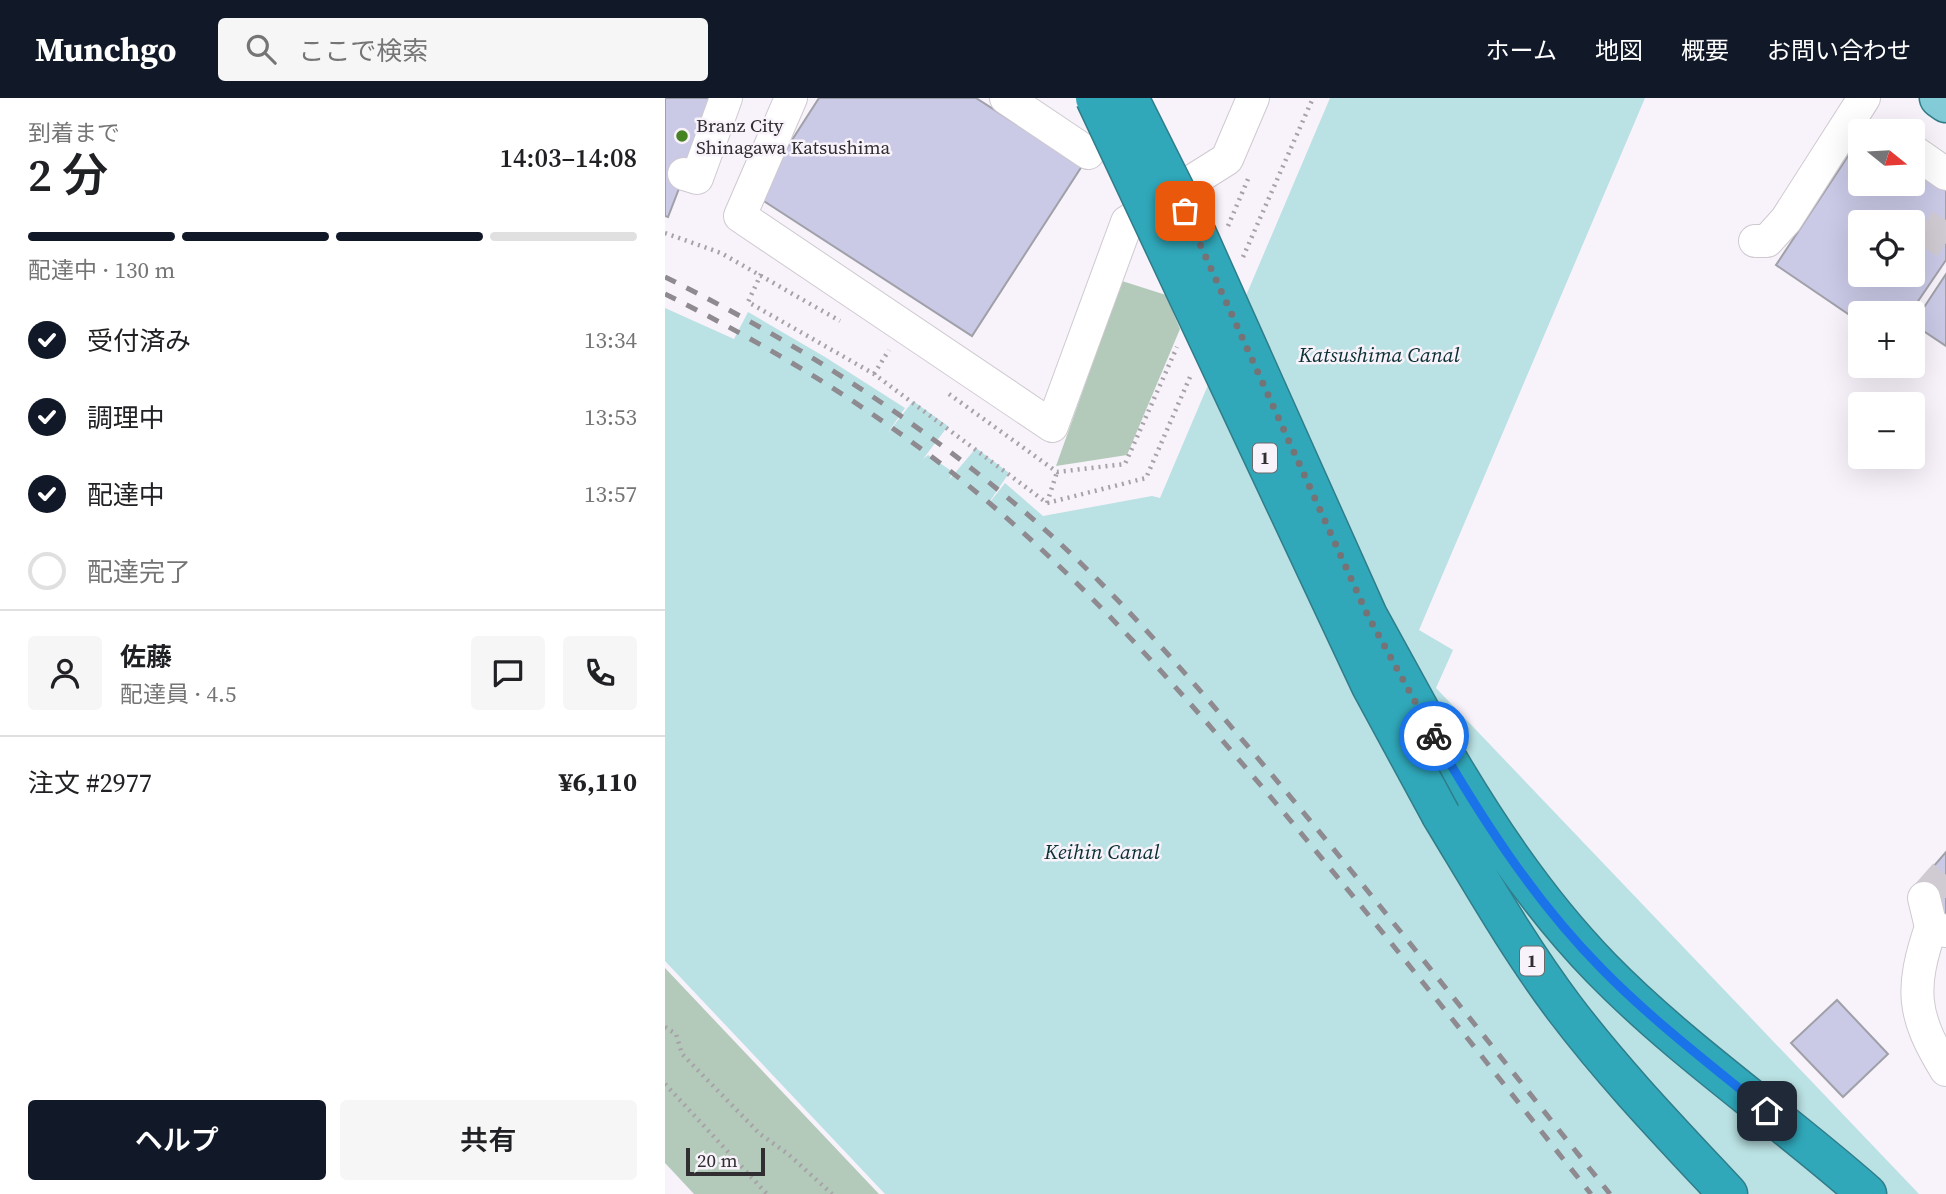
<!DOCTYPE html>
<html lang="ja">
<meta charset="utf-8">
<style>
body{margin:0;font-family:"Source Serif 4","Noto Sans JP",serif;background:#f6f6f6;color:#202124;height:100vh;display:flex;flex-direction:column;font-size:26px;white-space:nowrap}
*{box-sizing:border-box;margin:0}
p{font-size:23px;color:#757577}
.icon{flex:none;width:38px;height:38px;fill:none;stroke:currentColor;stroke-width:2;stroke-linecap:round;stroke-linejoin:round}
.map{position:relative;flex:1;overflow:hidden}
.drawer{display:flex;flex-direction:column;background:#fff;width:665px}
.drawer>*{flex:none}
.needle{width:46px;rotate:108deg}
.buttons{position:absolute;left:1183px;top:21px;display:grid;gap:14px}
.buttons a{display:grid;place-items:center;width:77px;height:77px;border-radius:7px;background:#fff;box-shadow:0 7px 28px #0002;font-size:35px}
.scale{position:absolute;left:21px;bottom:18px;width:79px;box-sizing:border-box;padding-left:7px;border:4px solid #302e31;border-top:0;font-size:19px;line-height:24px;white-space:nowrap;color:#302e31;-webkit-text-stroke:5px #f8f2fa;paint-order:stroke}
.pin{position:absolute;display:grid;place-items:center;width:60px;height:60px;color:#fff;margin:-30px;border-radius:14px;box-shadow:0 4px 10px #0006}
.courier{position:absolute;display:grid;place-items:center;width:70px;height:70px;margin:-35px;border:5px solid #1a73e8;border-radius:50%;background:#fff;color:#222;box-shadow:0 2px 9px #0007}
.summary em{font-style:normal;font-weight:600}
.summary div{display:flex;flex-direction:column-reverse}
.summary{display:flex;align-items:center;justify-content:space-between;height:119px;padding:0 28px}
h1{font-size:46px;font-weight:600;line-height:52px}
.bar{display:grid;grid-template-columns:repeat(4,1fr);gap:10px 7px;align-content:center;height:84px;padding:0 28px}
.bar i{height:9px;border-radius:5px;background:#e0e0e0}
.bar .selected{background:#111827}
.bar p{grid-column:span 4}
.line{display:flex;align-items:center;gap:18px;padding:0 28px;border-top:2px solid #e0e0e0}
.line div{flex:1}
.round{display:grid;place-items:center;flex:none;width:74px;height:74px;border-radius:7px;background:#f6f6f6}
ol{padding:0 28px;list-style:none}
li{display:flex;align-items:center;gap:21px;height:77px}
li p{margin-inline-start:auto}
li .icon{padding:7px;border-radius:50%;background:#111827;color:#fff;stroke-width:4}
li:last-child{color:#757577}
li i{width:38px;height:38px;border:4px solid #e0e0e0;border-radius:50%}
.button{display:flex;gap:14px;margin-top:auto;padding:14px 28px}
.button a{flex:1;height:80px;border-radius:7px;background:#111827;color:#fff;font-size:28px;font-weight:600;line-height:80px;text-align:center}
.button a+a{background:#f6f6f6;color:#202124}
header{display:flex;align-items:center;gap:42px;box-sizing:border-box;height:98px;padding:0 35px;background:#111827;color:#fff}
header strong{font-size:33px}
nav{display:flex;gap:38px;margin-inline-start:auto;font-size:24px}
.search{width:490px;height:63px;background:#f6f6f6;display:flex;align-items:center;gap:18px;box-sizing:border-box;padding:0 24px;border-radius:7px;color:#757577;font-size:26px}
main{display:flex;flex:1;min-height:0}
.map>svg:first-child{display:block}
.green{fill:#b3caba}
.water{fill:#bae1e3}
.building{fill:#cac9e6;stroke:#a0a0a9;stroke-width:2;fill-rule:evenodd}
.lines{fill:none;stroke-linecap:round;stroke-linejoin:round}
.minor-tunnel{stroke:#d0cbd2;stroke-width:32;stroke-dasharray:32 16;stroke-linecap:butt}
.minor-casing{stroke:#cfc9d0;stroke-width:34}
.major-casing{stroke:#307d8a;stroke-width:41}
.highway-casing{stroke:#307d8a;stroke-width:41}
.path{stroke:#a7a2a8;stroke-width:4.5;stroke-dasharray:2 5;stroke-linecap:butt}
.minor{stroke:#fff;stroke-width:32}
.major{stroke:#83cbd6;stroke-width:38}
.highway{stroke:#30a8ba;stroke-width:38}
.rail{stroke:#8e8a90;stroke-width:5;stroke-dasharray:12 12;stroke-linecap:butt}
.highway-bridge-casing{stroke:#307d8a;stroke-width:41;stroke-linecap:butt}
.highway-bridge{stroke:#30a8ba;stroke-width:38}
.done{stroke:#767377;stroke-width:7;stroke-dasharray:0 12.6}
.route{stroke:#1a73e8;stroke-width:9}
.poi-dot{fill:#468322;stroke:#f8f2fa;stroke-width:2.5}
.labels{text-anchor:middle;stroke-width:5;stroke-linejoin:round;paint-order:stroke}
.shield{fill:#f8f2fa;stroke:#6c696d;stroke-width:2}
.shield-label{font-size:18px;font-weight:bold;fill:#302e31}
.poi-label{font-size:19px;fill:#302e31;stroke:#f8f2fa;text-anchor:start}
.water-label{font-size:21px;font-style:italic;fill:#082f32;stroke:#f8f2fa}
</style>
<header>
<strong>Munchgo</strong>
<div class="search"><svg class="icon" aria-label="search" viewBox="0 0 24 24"><circle cx="10" cy="10" r="6"/><path d="M15 15l6 6"/></svg>ここで検索</div>
<nav><a>ホーム</a><a>地図</a><a>概要</a><a>お問い合わせ</a></nav>
</header>
<main>
<section class="drawer">
<div class="summary"><div><h1>2 分</h1><p>到着まで</p></div><em>14:03–14:08</em></div>
<div class="bar"><i class="selected"></i><i class="selected"></i><i class="selected"></i><i></i><p>配達中 · 130 m</p></div>
<ol>
<li><svg class="icon" aria-label="check" viewBox="0 0 24 24"><path d="M5 12l5 5 9-10"/></svg>受付済み<p>13:34</p></li>
<li><svg class="icon" aria-label="check" viewBox="0 0 24 24"><path d="M5 12l5 5 9-10"/></svg>調理中<p>13:53</p></li>
<li><svg class="icon" aria-label="check" viewBox="0 0 24 24"><path d="M5 12l5 5 9-10"/></svg>配達中<p>13:57</p></li>
<li><i></i>配達完了</li>
</ol>
<div class="line" style="height:126px"><a class="round"><svg class="icon" aria-label="person" viewBox="0 0 24 24"><circle cx="12" cy="8" r="4"/><path d="M4 21q1-7 8-7t8 7"/></svg></a><div><b>佐藤</b><p>配達員 · 4.5</p></div><a class="round"><svg class="icon" aria-label="chat" viewBox="0 0 24 24"><path d="M4 5h16v11H9l-5 4z"/></svg></a><a class="round"><svg class="icon" aria-label="phone" viewBox="0 0 24 24"><path d="M5 4h4l2 5-3 2q2 4 5 5l2-3 5 2v4C11 20 4 13 5 4z"/></svg></a></div>
<div class="line" style="height:91px"><div>注文 #2977</div><b>¥6,110</b></div>
<div class="button"><a>ヘルプ</a><a>共有</a></div>
</section>
<div class="map">
<svg width="1281" height="1096" viewBox="0 0 1281 1096">
<rect width="100%" height="100%" fill="#f8f2fa"/>
<g class="green">
<polygon points="457,183 501,197 515,231 462,357 391,368"/>
<polygon points="0,870 214,1096 29,1096 0,1065"/>
</g>
<polygon class="water" points="665,0 980,0 754,532 788,552 771,590 1254,1096 220,1096 0,863 0,210 69,241 83,214 160,259 240,310 222,336 248,303 283,328 258,361 263,357 288,374 284,382 311,350 344,375 321,409 340,385 378,418 487,398 495,400"/>
<g class="building">
<polygon points="0,0 49,0 3,119 0,118"/>
<polygon points="154,0 311,0 417,68 307,238 91,98"/>
<path d="M1195 40V86H1248V69L1281 91V162L1245 215H1195V224L1111 167ZM1195 124H1248V177H1195Z"/>
<polygon points="1281,176 1281,248 1248,226"/>
<polygon points="1281,754 1281,819 1249,791"/>
<polygon points="1172,902 1223,956 1178,999 1126,945"/>
</g>
<g class="lines">
<g class="minor-tunnel">
<polyline points="1281,122 1271,138 1281,145"/>
<polyline points="1259,800 1281,775"/>
</g>
<g class="minor-casing">
<g id="minor">
<polyline points="126,0 75,118 387,328 462,124 562,61 588,0"/>
<polyline points="341,0 423,55"/>
<polyline points="1248,53 1281,76"/>
<polyline points="19,76 32,80 61,0"/>
<polyline points="1090,143 1102,143 1121,122 1199,0"/>
<polyline points="1259,800 1266,829"/>
<path d="M1281 833 1266 829C1245 891 1247 917 1281 972"/>
</g>
</g>
<g class="major-casing">
<polyline id="major" points="1274,0 1281,5"/>
</g>
<g class="highway-casing">
<g id="highway">
<path d="M769 638C817 721 869 801 936 870 1017 953 1115 1019 1202 1096"/>
<path d="M776 717C816 783 854 850 900 911 950 977 1007 1036 1063 1096"/>
</g>
</g>
<g class="path">
<polyline points="563,128 583,81"/>
<polyline points="0,135 56,155 175,223"/>
<polyline points="578,159 648,0"/>
<polyline points="96,176 83,204 209,276 382,405 481,380 525,279"/>
<polyline points="209,276 224,252"/>
<polyline points="284,296 392,374 460,366 512,249"/>
<polyline points="382,405 392,374"/>
<polyline points="0,929 11,936 17,956 95,1036 123,1056 167,1096"/>
<polyline points="0,986 102,1096"/>
</g>
<use href="#minor" class="minor"/>
<use href="#major" class="major"/>
<use href="#highway" class="highway"/>
<g class="rail">
<path d="M0 179C120 238 234 310 337 395 442 480 531 587 618 690 729 823 836 960 945 1096"/>
<path d="M0 196C117 254 230 324 329 409 432 497 522 600 609 703 718 832 821 964 926 1096"/>
</g>
<g class="highway-bridge-casing">
<g id="highway-bridge">
<polyline points="430,0 706,588 776,717"/>
<polyline points="464,0 532,136 703,518 769,638"/>
</g>
</g>
<use href="#highway-bridge" class="highway-bridge"/>
</g>
<g class="lines">
<polyline class="done" points="520,113 703,518 769,638"/>
<path class="route" d="M769 638C817 721 869 802 937 871 988 923 1046 967 1102 1013"/>
</g>
<circle class="poi-dot" cx="17" cy="38" r="7"/>
<g class="labels">
<g class="shield">
<rect x="588" y="345.5" width="24" height="29" rx="5"/>
<rect x="855" y="848.5" width="24" height="29" rx="5"/>
</g>
<g class="shield-label">
<text x="600" y="366">1</text>
<text x="867" y="869">1</text>
</g>
<g class="poi-label">
<text x="31" y="34">Branz City<tspan x="31" dy="22">Shinagawa Katsushima</tspan></text>
</g>
<g class="water-label">
<text x="714" y="264">Katsushima Canal</text>
<text x="437" y="761">Keihin Canal</text>
</g>
</g>
</svg>
<div class="buttons">
<a><svg class="needle" viewBox="-14 -14 28 28"><path d="M0-13l5 13h-10z" fill="#e53935"/><path d="M0 13l5-13h-10z" fill="#757577"/></svg></a>
<a><svg class="icon" aria-label="locate" viewBox="0 0 24 24"><circle cx="12" cy="12" r="6"/><path d="M12 2v4M12 18v4M2 12h4M18 12h4"/></svg></a>
<a>+</a>
<a>−</a>
</div>
<div class="scale">20 m</div>
<div class="pin" style="left:520px;top:113px;background:#ea580c"><svg class="icon" aria-label="bag" viewBox="0 0 24 24"><path d="M5 8h14l-1 12H6zM9 8a3 3 0 0 1 6 0"/></svg></div>
<div class="pin" style="left:1102px;top:1013px;background:#1f2937"><svg class="icon" aria-label="home" viewBox="0 0 24 24"><path d="M3 11l9-7 9 7M6 9v11h12V9"/></svg></div>
<div class="courier" style="left:769px;top:638px"><svg class="icon" aria-label="bike" viewBox="0 0 24 24"><circle cx="6" cy="16" r="4"/><circle cx="18" cy="16" r="4"/><path d="M6 16l4-8h5l3 8M10 8l3 8H6M13 5h3"/></svg></div>
</div>
</main>
